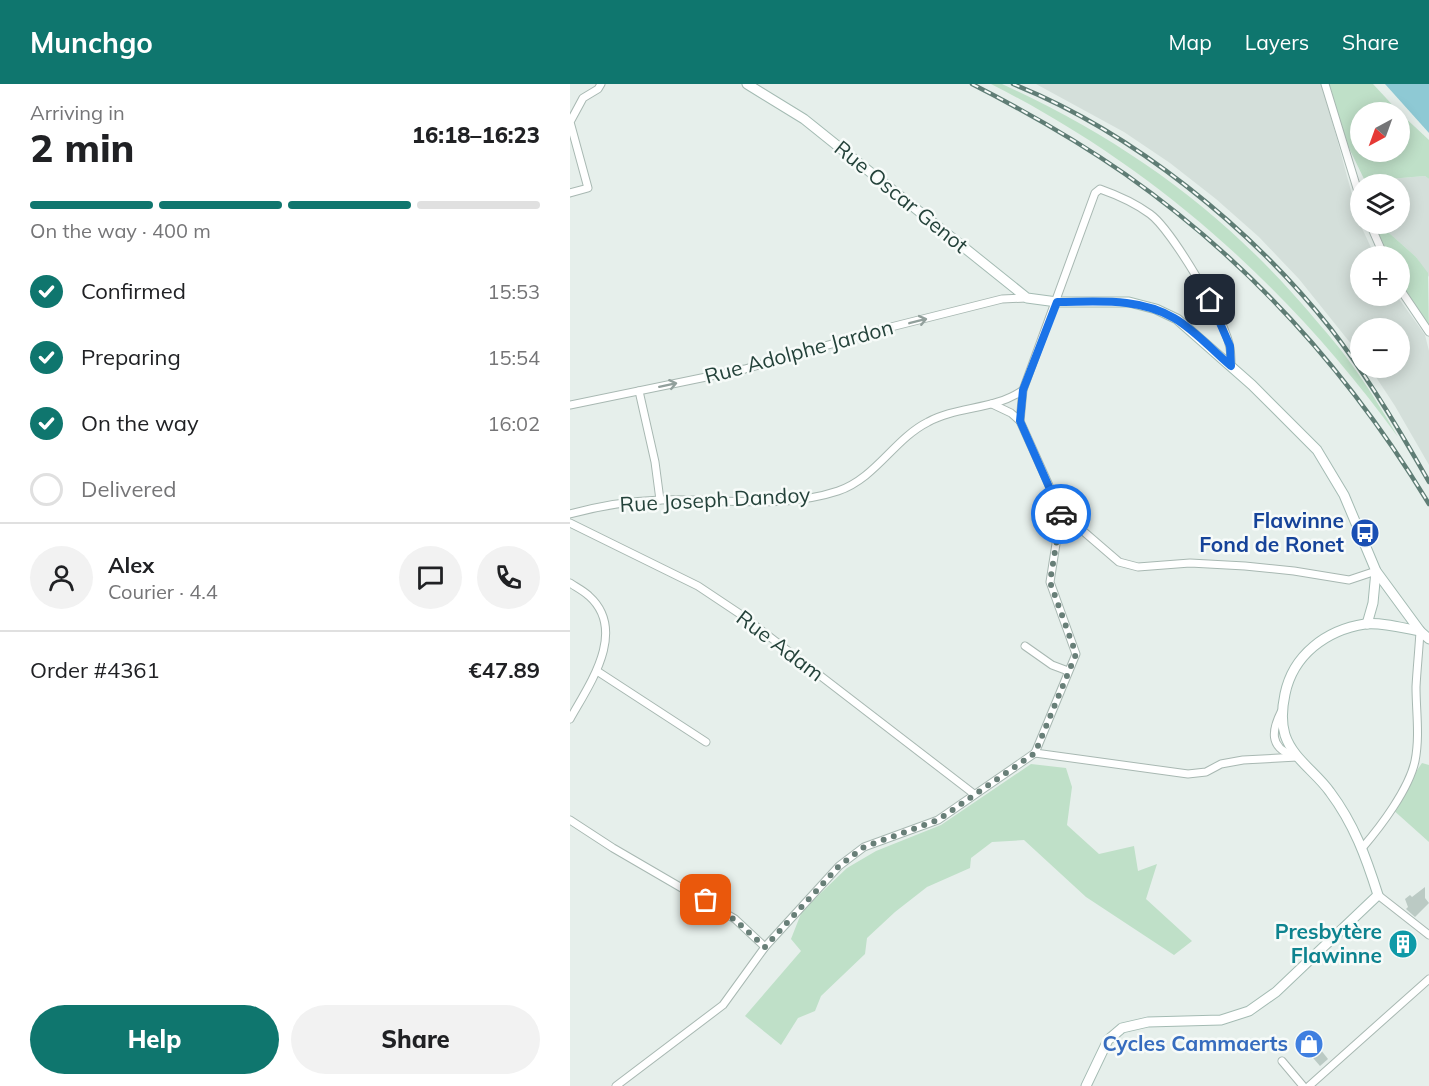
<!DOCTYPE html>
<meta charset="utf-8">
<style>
body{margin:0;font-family:Mulish,sans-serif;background:#f2f2f2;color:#202124;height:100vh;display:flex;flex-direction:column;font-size:22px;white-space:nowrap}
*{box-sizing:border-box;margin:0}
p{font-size:20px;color:#757577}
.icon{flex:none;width:33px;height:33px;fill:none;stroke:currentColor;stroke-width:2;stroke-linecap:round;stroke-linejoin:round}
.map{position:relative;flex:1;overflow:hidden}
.side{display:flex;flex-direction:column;background:#fff;width:570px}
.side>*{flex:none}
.needle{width:39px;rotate:221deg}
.tools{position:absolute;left:780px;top:18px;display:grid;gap:12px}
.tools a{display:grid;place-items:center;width:60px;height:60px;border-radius:50%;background:#fff;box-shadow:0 3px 15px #0003;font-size:30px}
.pin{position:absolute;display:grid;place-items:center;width:51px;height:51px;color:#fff;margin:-26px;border-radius:12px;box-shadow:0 3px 9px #0006}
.courier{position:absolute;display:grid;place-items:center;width:60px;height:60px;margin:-30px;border:4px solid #1a73e8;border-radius:50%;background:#fff;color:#222;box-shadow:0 2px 8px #0007}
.head em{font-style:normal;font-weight:800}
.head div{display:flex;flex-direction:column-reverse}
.head{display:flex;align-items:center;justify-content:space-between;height:102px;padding:0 30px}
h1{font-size:39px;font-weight:800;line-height:45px}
.bar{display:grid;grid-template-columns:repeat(4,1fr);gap:9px 6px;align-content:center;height:72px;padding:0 30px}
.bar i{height:8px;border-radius:4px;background:#e0e0e0}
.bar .current{background:#0f766e}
.bar p{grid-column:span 4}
.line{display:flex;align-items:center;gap:15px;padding:0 30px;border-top:2px solid #e0e0e0}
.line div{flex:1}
.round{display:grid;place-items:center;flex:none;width:63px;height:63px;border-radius:32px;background:#f2f2f2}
ol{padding:0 30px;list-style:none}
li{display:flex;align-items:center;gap:18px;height:66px}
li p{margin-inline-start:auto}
li .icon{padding:6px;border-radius:50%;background:#0f766e;color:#fff;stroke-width:4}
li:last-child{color:#757577}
li i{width:33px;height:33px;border:3px solid #e0e0e0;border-radius:50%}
.action{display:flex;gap:12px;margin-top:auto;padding:12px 30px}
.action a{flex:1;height:69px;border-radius:36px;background:#0f766e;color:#fff;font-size:24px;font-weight:800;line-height:69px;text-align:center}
.action a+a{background:#f2f2f2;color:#202124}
header{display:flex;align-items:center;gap:36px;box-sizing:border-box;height:84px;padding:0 30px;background:#0f766e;color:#fff}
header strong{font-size:28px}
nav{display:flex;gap:33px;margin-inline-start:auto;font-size:21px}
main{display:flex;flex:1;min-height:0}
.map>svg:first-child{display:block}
.built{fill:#d4dfda}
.green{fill:#bfe0c8}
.water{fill:#8ec9d4}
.building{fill:#bbcac4}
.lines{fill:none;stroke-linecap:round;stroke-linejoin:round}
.street-casing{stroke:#a8b8b2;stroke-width:9}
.secondary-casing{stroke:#a4bbb3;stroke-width:11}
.street{stroke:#fff;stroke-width:7}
.secondary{stroke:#fff;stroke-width:9}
.rail-casing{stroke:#5f7d75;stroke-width:4.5}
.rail{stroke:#f7fbf9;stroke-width:2;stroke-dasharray:7;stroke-linecap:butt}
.oneway{stroke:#92a09c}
.done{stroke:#687f78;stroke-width:6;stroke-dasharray:0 10.8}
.route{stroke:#1a73e8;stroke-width:8}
.labels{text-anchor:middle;stroke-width:5;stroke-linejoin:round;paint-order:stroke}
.street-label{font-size:21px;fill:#24423a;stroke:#f7fbf9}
.transit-label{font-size:21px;font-weight:bold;fill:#164399;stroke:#f7fbf9;text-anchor:end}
.culture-label{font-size:21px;font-weight:bold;fill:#0d838f;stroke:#f7fbf9;text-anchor:end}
.shop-label{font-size:21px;font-weight:bold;fill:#366cbe;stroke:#f7fbf9;text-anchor:end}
</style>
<header>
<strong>Munchgo</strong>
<nav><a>Map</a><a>Layers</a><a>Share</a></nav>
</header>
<main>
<section class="side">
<div class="head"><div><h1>2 min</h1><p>Arriving in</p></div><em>16:18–16:23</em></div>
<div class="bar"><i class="current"></i><i class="current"></i><i class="current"></i><i></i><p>On the way · 400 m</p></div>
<ol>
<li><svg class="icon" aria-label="check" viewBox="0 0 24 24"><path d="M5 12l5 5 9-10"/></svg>Confirmed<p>15:53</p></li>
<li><svg class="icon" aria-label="check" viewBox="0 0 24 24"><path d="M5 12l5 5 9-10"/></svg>Preparing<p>15:54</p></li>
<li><svg class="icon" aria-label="check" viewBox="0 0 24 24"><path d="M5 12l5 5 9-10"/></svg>On the way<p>16:02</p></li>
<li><i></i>Delivered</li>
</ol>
<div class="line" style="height:108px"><a class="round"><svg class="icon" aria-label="person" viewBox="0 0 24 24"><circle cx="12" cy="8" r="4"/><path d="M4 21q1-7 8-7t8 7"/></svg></a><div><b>Alex</b><p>Courier · 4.4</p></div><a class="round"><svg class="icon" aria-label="chat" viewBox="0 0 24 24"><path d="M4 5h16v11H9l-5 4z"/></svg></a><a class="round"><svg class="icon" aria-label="phone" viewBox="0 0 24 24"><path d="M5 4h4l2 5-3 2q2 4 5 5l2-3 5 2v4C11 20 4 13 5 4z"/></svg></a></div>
<div class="line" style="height:78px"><div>Order #4361</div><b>€47.89</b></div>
<div class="action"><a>Help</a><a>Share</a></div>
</section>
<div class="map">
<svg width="859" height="1002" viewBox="0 0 859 1002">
<rect width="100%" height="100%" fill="#e6efeb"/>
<g class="built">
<polygon points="466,0 752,0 790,140 805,172 790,172 790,212 827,212 855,251 859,267 859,381 825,322 800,284 830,284 830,244 790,244 790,271 729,195 689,153 646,115 600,79 554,48"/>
<polygon points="855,92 859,95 859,193 846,173 809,140 830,140 830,100 796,100 795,97"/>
</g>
<g class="green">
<path d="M421 0H432C554 56 652 126 739 228 755 247 773 267 787 288 802 309 815 331 828 353 720 204 585 83 421 0Z"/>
<polygon points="755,0 803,0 829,28 790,28 790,68 830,68 830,29 859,56 859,95 855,92 795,97 765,35"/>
<polygon points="809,140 846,173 858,189 859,248 830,205 830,172 814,172 804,150"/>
<polygon points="852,679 859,681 859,758 821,724"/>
<polygon points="461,680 496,684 502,703 497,741 529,770 564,762 568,787 587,780 576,815 622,857 604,871 516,813 454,756 422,758 401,774 400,784 357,803 325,828 297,854 295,870 251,912 245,927 228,934 211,961 175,932 231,867 221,855 232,827 277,784 306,767 371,741"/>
</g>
<polygon class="water" points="815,0 859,0 859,49"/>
<g class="building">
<polygon points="855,803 855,814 859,819 845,833 836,825 838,823 835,815 840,811 842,813"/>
<polygon points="735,946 758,975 750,982 726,954"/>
</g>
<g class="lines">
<g class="street-casing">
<g id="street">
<polyline points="755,0 790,114"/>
<polyline points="0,109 18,104 0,38 13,14 28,5 31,0"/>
<polyline points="800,140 814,172"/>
<polyline points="830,205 859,248"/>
<polyline points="69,307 85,378 90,416"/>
<polyline points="422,320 441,329 450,337 491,428 549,478 568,483 620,479 675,482 724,487 779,496 806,487"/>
<polyline points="0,321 175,285 317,244 432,215 457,214"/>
<path d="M450 337 453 306 525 109 530 105C547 111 565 119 580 130 601 145 656 237 660 264 661 270 661 276 661 282"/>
<path d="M0 430C29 422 60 417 90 416 148 414 211 426 268 407 306 394 324 355 358 338 387 322 425 326 453 306"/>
<polyline points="0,439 128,502 170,530 404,710"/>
<path d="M0 499C6 503 14 507 19 512 58 547 19 601 0 635"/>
<polyline points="455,562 482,581 498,587"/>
<polyline points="27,587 136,658"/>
<path d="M711 628C702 646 699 663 722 671"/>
<polyline points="465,669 618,690 636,688 651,680 673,676 727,673"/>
<polyline points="465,669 506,570 480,498 491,428"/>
<polyline points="0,736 43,764 165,835 195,863"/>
<path d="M793 763C811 742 839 705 845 677 850 652 846 627 846 603 847 584 849 566 850 547"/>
<polyline points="808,811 859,851"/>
<polyline points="712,977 733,1002"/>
<polyline points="46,1002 153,921 195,863 269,782 294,763 368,736 465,669"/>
<polyline points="739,1002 859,895"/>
</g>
</g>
<g class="secondary-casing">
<g id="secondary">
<polyline points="177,0 234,35 457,214 487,218 559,218 586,225 607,235 682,301 747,366 774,411 806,487 850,547 859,555"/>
<polyline points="797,540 803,519 806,487"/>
<path d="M516 1002 538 956 552 944 578 938 651 936 679 927 706 908 808 811C796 773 784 740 760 708 746 688 723 675 715 651 711 638 712 624 715 610 723 571 756 546 795 540 812 538 833 544 850 547"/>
</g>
</g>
<use href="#street" class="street"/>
<use href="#secondary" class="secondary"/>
<g class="rail-casing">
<g id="rail">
<path d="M402 0C455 27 506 56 555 90 679 177 781 291 859 420"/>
<path d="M443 0C563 48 681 144 761 245 798 293 829 345 859 398"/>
</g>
</g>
<use href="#rail" class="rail"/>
</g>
<defs><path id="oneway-shaft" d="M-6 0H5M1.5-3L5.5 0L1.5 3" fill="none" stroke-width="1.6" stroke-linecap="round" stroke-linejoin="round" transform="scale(1.5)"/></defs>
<g class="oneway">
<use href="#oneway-shaft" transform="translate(348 237) rotate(-14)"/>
<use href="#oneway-shaft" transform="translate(98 301) rotate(-12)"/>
</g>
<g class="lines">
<polyline class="done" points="136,816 165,836 195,863 269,782 294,763 368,736 465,669 506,570 480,498 491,430"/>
<path class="route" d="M491 430 450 337 453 306 487 218C527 218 568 213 604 234 625 246 643 267 661 282L660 262 640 216"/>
</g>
<defs>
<g id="bus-disc" transform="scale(1.5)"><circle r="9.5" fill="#1a4fb4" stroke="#f7fbf9"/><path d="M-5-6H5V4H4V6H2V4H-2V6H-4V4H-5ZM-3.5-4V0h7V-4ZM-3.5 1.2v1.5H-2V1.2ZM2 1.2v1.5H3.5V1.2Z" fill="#fff"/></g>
<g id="building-disc" transform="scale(1.5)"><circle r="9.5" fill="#0f9aa8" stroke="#f7fbf9"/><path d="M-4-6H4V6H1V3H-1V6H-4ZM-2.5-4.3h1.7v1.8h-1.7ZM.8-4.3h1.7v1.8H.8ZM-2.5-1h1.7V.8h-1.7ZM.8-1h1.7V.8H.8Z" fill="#fff"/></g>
<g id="shop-disc" transform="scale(1.5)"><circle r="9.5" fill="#3f7fe0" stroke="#f7fbf9"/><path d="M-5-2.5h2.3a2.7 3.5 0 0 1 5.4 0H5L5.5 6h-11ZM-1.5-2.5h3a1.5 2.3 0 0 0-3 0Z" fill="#fff"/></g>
</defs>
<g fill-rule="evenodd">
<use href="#bus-disc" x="795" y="449"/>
<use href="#building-disc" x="833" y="860"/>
<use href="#shop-disc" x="739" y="960"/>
</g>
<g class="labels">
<g class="street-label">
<text transform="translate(331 113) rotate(39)" y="7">Rue Oscar Genot</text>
<text transform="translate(229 268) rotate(-15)" y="7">Rue Adolphe Jardon</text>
<text transform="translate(145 416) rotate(-3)" y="7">Rue Joseph Dandoy</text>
<text transform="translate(210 562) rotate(37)" y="7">Rue Adam</text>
</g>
<g class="transit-label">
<text x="774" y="444">Flawinne<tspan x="774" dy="24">Fond de Ronet</tspan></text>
</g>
<g class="culture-label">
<text x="812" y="855">Presbytère<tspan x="812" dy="24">Flawinne</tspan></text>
</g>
<g class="shop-label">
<text x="718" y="967">Cycles Cammaerts</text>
</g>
</g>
</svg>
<div class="tools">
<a><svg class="needle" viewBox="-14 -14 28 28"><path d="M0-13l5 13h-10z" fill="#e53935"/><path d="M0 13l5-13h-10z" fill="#757577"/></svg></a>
<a><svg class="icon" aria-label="layers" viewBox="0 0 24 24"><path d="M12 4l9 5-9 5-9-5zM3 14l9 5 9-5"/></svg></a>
<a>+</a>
<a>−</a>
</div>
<div class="pin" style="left:136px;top:816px;background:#ea580c"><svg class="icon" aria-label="bag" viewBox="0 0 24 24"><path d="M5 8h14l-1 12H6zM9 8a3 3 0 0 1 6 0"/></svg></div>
<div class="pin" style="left:640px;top:216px;background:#1f2937"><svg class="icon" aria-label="home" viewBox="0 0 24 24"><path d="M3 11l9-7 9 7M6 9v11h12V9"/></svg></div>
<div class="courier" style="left:491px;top:430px"><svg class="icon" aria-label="car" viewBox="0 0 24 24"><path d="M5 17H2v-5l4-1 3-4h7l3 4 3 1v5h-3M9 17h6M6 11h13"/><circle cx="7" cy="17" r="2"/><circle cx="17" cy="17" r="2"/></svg></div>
</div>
</main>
